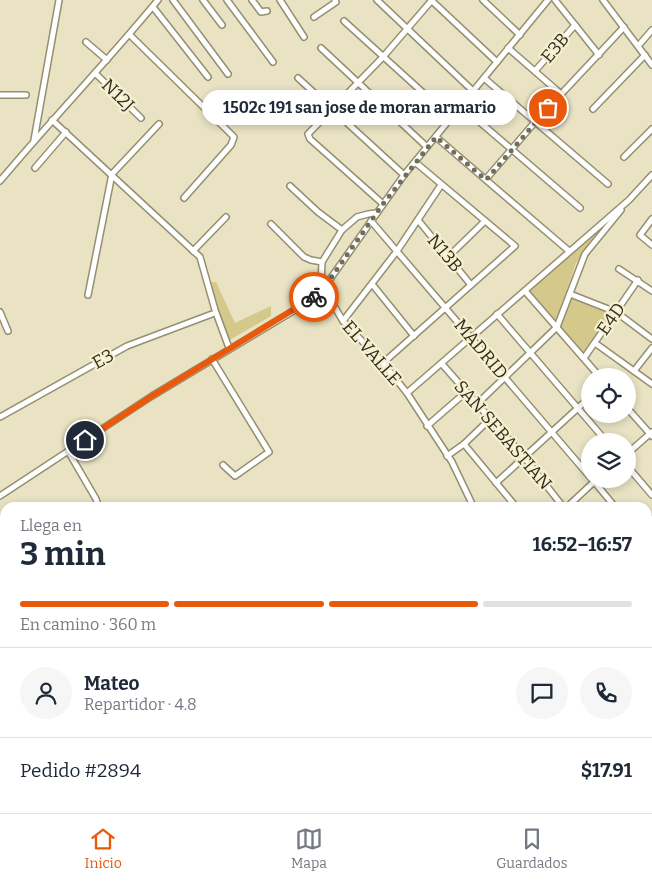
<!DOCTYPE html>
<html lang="es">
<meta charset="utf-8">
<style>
body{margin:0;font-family:Bitter,serif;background:#f6f6f7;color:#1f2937;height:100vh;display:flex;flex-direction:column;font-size:19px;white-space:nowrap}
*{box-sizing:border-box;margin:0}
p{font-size:16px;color:#747a83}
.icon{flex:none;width:28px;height:28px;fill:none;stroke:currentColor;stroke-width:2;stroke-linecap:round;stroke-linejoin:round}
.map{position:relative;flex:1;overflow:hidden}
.drawer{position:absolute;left:0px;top:502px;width:652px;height:311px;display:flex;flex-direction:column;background:#fff;border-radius:15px 15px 0 0;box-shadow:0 2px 8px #0003}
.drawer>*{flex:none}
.buttons{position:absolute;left:581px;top:368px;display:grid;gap:10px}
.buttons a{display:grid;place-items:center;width:55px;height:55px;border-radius:50%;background:#fff;box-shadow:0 2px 8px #0003;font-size:25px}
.pin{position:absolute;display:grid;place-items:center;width:42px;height:42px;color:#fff;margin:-21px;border:2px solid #fff;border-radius:50%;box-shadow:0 1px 5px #0007}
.courier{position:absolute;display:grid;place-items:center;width:50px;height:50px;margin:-25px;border:4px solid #ea580c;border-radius:50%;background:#fff;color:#222;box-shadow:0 1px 6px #0007}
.bubble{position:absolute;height:35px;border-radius:18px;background:#fff;box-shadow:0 2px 8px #0003;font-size:16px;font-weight:700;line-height:35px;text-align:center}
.headline em{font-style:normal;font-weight:700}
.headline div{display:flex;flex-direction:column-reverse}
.headline{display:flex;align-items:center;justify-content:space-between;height:85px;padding:0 20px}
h1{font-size:32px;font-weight:700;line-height:38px}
.bar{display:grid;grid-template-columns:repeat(4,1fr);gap:8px 5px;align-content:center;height:60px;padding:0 20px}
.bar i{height:6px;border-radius:4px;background:#e0e1e3}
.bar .active{background:#ea580c}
.bar p{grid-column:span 4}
.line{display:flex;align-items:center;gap:12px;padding:0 20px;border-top:1px solid #e0e1e3}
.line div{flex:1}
.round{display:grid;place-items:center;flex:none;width:52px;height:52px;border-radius:26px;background:#f6f6f7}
.dock{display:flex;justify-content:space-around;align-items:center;height:70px;border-top:1px solid #e0e1e3;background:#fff;font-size:14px;color:#747a83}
.dock a{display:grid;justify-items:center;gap:2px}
.dock .active{color:#ea580c}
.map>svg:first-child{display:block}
.green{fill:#d5c88b}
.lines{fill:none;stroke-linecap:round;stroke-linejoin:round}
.minor-casing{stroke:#958f71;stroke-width:8}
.minor{stroke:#fff;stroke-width:5}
.done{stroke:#716d5a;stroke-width:5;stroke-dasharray:0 9}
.route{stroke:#ea580c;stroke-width:6}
.labels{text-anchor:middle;stroke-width:4.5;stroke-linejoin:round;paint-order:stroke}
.street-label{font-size:18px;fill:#302e21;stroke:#f7f0d0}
</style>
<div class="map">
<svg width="652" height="813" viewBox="0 0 652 813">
<rect width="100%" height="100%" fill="#e9e3c3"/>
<g class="green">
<polygon points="603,227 576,263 556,322 529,291 572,252"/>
<polygon points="207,282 216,282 235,323 271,306 271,316 228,341 213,311"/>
<polygon points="571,296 613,313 583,354 560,327"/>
</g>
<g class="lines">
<g class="minor-casing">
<g id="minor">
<polyline points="173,0 228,74"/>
<polyline points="203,0 222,25"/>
<polyline points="227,0 273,62"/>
<polyline points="252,0 261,12 267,11"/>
<polyline points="280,0 304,37"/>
<polyline points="377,0 473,91"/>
<polyline points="431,0 497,62"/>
<polyline points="483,0 520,35"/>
<polyline points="555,0 599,55"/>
<polyline points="603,0 652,65"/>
<polyline points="153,7 208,77"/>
<polyline points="314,17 336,2 335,0"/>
<polyline points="344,21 451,118"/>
<polyline points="130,35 234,137 231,145 184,198"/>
<polyline points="86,42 107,60"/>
<polyline points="639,45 652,30"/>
<polyline points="321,48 427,147"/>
<polyline points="508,48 561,94"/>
<polyline points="535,71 575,25"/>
<polyline points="95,73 141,118"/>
<polyline points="298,78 404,175"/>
<polyline points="484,78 608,184"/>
<polyline points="0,95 26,95"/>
<polyline points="461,106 580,208"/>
<polyline points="593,109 645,55"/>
<polyline points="52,120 200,257 215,310 229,348"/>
<polyline points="436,137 569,251"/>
<polyline points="34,140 59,0"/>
<polyline points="624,157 652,129"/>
<polyline points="35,168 66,132"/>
<polyline points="486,179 535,122 624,27"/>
<path d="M0 181C51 120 107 62 158 0"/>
<polyline points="290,186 318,212 342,230"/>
<polyline points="383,204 310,139 308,134 383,57 432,0"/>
<polyline points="376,213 368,214 357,217 342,230 322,262 321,284 343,321 383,363 407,393 452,462 474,508"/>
<polyline points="652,219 640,235 652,245"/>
<polyline points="418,220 471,285"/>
<polyline points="371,221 590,477"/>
<polyline points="271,224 304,257 311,260 322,262"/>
<polyline points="193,251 226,217"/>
<polyline points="448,257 485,221"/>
<polyline points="619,269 652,291"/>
<polyline points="372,284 414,336"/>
<polyline points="525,291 599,376"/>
<polyline points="570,294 616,312 652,339"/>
<polyline points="88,295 112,174 159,124"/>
<polyline points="0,312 8,331"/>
<polyline points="497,314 606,441"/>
<polyline points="343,321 397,251 441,185"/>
<polyline points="595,343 652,384"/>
<polyline points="584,358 638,280"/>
<polyline points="212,359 269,452 235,476 223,465"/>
<polyline points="383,363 515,246 415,162"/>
<polyline points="442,364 524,457 564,508"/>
<polyline points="634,371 652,348"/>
<polyline points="407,393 629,200 652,175"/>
<polyline points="477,404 557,327 585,254 621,210"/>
<polyline points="628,409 652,436"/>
<polyline points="0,417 127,346 212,314"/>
<polyline points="427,426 466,392"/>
<polyline points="464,444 517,508"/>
<polyline points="68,451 96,499 99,508"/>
<polyline points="628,453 652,432"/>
<polyline points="447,456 464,444 490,419"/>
<polyline points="628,467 652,495"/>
<polyline points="592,479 616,508"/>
<polyline points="496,483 590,397"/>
<polyline points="0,496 152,396 303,305 323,289 404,175 548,0"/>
<polyline points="566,508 597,479"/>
<polyline points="648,523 652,519"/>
<polyline points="648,545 652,550"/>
<polyline points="648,613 652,609"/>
<polyline points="648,657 652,665"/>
<polyline points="0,674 5,671"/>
<polyline points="648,690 652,687"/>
<polyline points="0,723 5,732"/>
<polyline points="648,734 652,743"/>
<polyline points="648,775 652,773"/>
<polyline points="648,808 651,813"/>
<polyline points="50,809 53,813"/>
<polyline points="619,809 622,813"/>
<polyline points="163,813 169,809"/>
<polyline points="267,813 274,809"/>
<polyline points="315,813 321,809"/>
</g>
</g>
<use href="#minor" class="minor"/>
</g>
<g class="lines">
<polyline class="done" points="314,297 323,289 383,204 436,137 486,180 548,108"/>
<polyline class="route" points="85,440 152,396 314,297"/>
</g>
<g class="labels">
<g class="street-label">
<text transform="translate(555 48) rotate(-50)" y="6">E3B</text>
<text transform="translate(118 95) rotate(44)" y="6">N12J</text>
<text transform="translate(445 253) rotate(50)" y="6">N13B</text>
<text transform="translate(611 319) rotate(-55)" y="6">E4D</text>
<text transform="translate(481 349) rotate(50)" y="6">MADRID</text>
<text transform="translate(372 353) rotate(49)" y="6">EL VALLE</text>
<text transform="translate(103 359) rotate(-29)" y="6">E3</text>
<text transform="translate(503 435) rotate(49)" y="6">SAN SEBASTIAN</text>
</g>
</g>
</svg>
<div class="buttons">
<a><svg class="icon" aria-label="locate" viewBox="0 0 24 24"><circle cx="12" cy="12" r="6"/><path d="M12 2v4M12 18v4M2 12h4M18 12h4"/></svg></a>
<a><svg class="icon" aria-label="layers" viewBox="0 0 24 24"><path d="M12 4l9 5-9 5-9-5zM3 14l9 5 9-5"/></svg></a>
</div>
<div class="pin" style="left:548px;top:108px;background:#ea580c"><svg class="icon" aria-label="bag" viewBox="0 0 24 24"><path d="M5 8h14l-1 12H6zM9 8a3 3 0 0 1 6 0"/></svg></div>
<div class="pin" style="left:85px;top:440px;background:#1f2937"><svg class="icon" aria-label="home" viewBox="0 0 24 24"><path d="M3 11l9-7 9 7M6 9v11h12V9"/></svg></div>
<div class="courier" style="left:314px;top:297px"><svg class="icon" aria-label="bike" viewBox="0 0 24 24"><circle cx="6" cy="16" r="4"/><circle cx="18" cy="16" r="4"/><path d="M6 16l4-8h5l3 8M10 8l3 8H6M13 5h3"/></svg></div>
<div class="bubble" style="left:202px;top:90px;width:315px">1502c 191 san jose de moran armario</div>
<section class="drawer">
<div class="headline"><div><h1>3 min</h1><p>Llega en</p></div><em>16:52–16:57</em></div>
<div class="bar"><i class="active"></i><i class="active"></i><i class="active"></i><i></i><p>En camino · 360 m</p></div>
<div class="line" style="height:90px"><a class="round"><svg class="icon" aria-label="person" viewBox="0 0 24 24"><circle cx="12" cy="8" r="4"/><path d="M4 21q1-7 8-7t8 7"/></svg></a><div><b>Mateo</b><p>Repartidor · 4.8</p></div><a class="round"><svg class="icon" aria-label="chat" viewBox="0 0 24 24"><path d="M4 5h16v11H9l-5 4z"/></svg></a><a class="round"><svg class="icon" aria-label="phone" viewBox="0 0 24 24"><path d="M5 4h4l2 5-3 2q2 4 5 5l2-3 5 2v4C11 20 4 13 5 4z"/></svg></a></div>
<div class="line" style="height:65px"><div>Pedido #2894</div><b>$17.91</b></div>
</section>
</div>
<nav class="dock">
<a class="active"><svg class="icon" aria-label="home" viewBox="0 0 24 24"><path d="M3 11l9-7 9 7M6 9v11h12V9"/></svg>Inicio</a>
<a><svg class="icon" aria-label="map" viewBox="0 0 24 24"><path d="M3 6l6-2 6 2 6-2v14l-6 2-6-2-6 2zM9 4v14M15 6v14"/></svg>Mapa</a>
<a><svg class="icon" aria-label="saved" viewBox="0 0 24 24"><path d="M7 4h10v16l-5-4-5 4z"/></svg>Guardados</a>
</nav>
